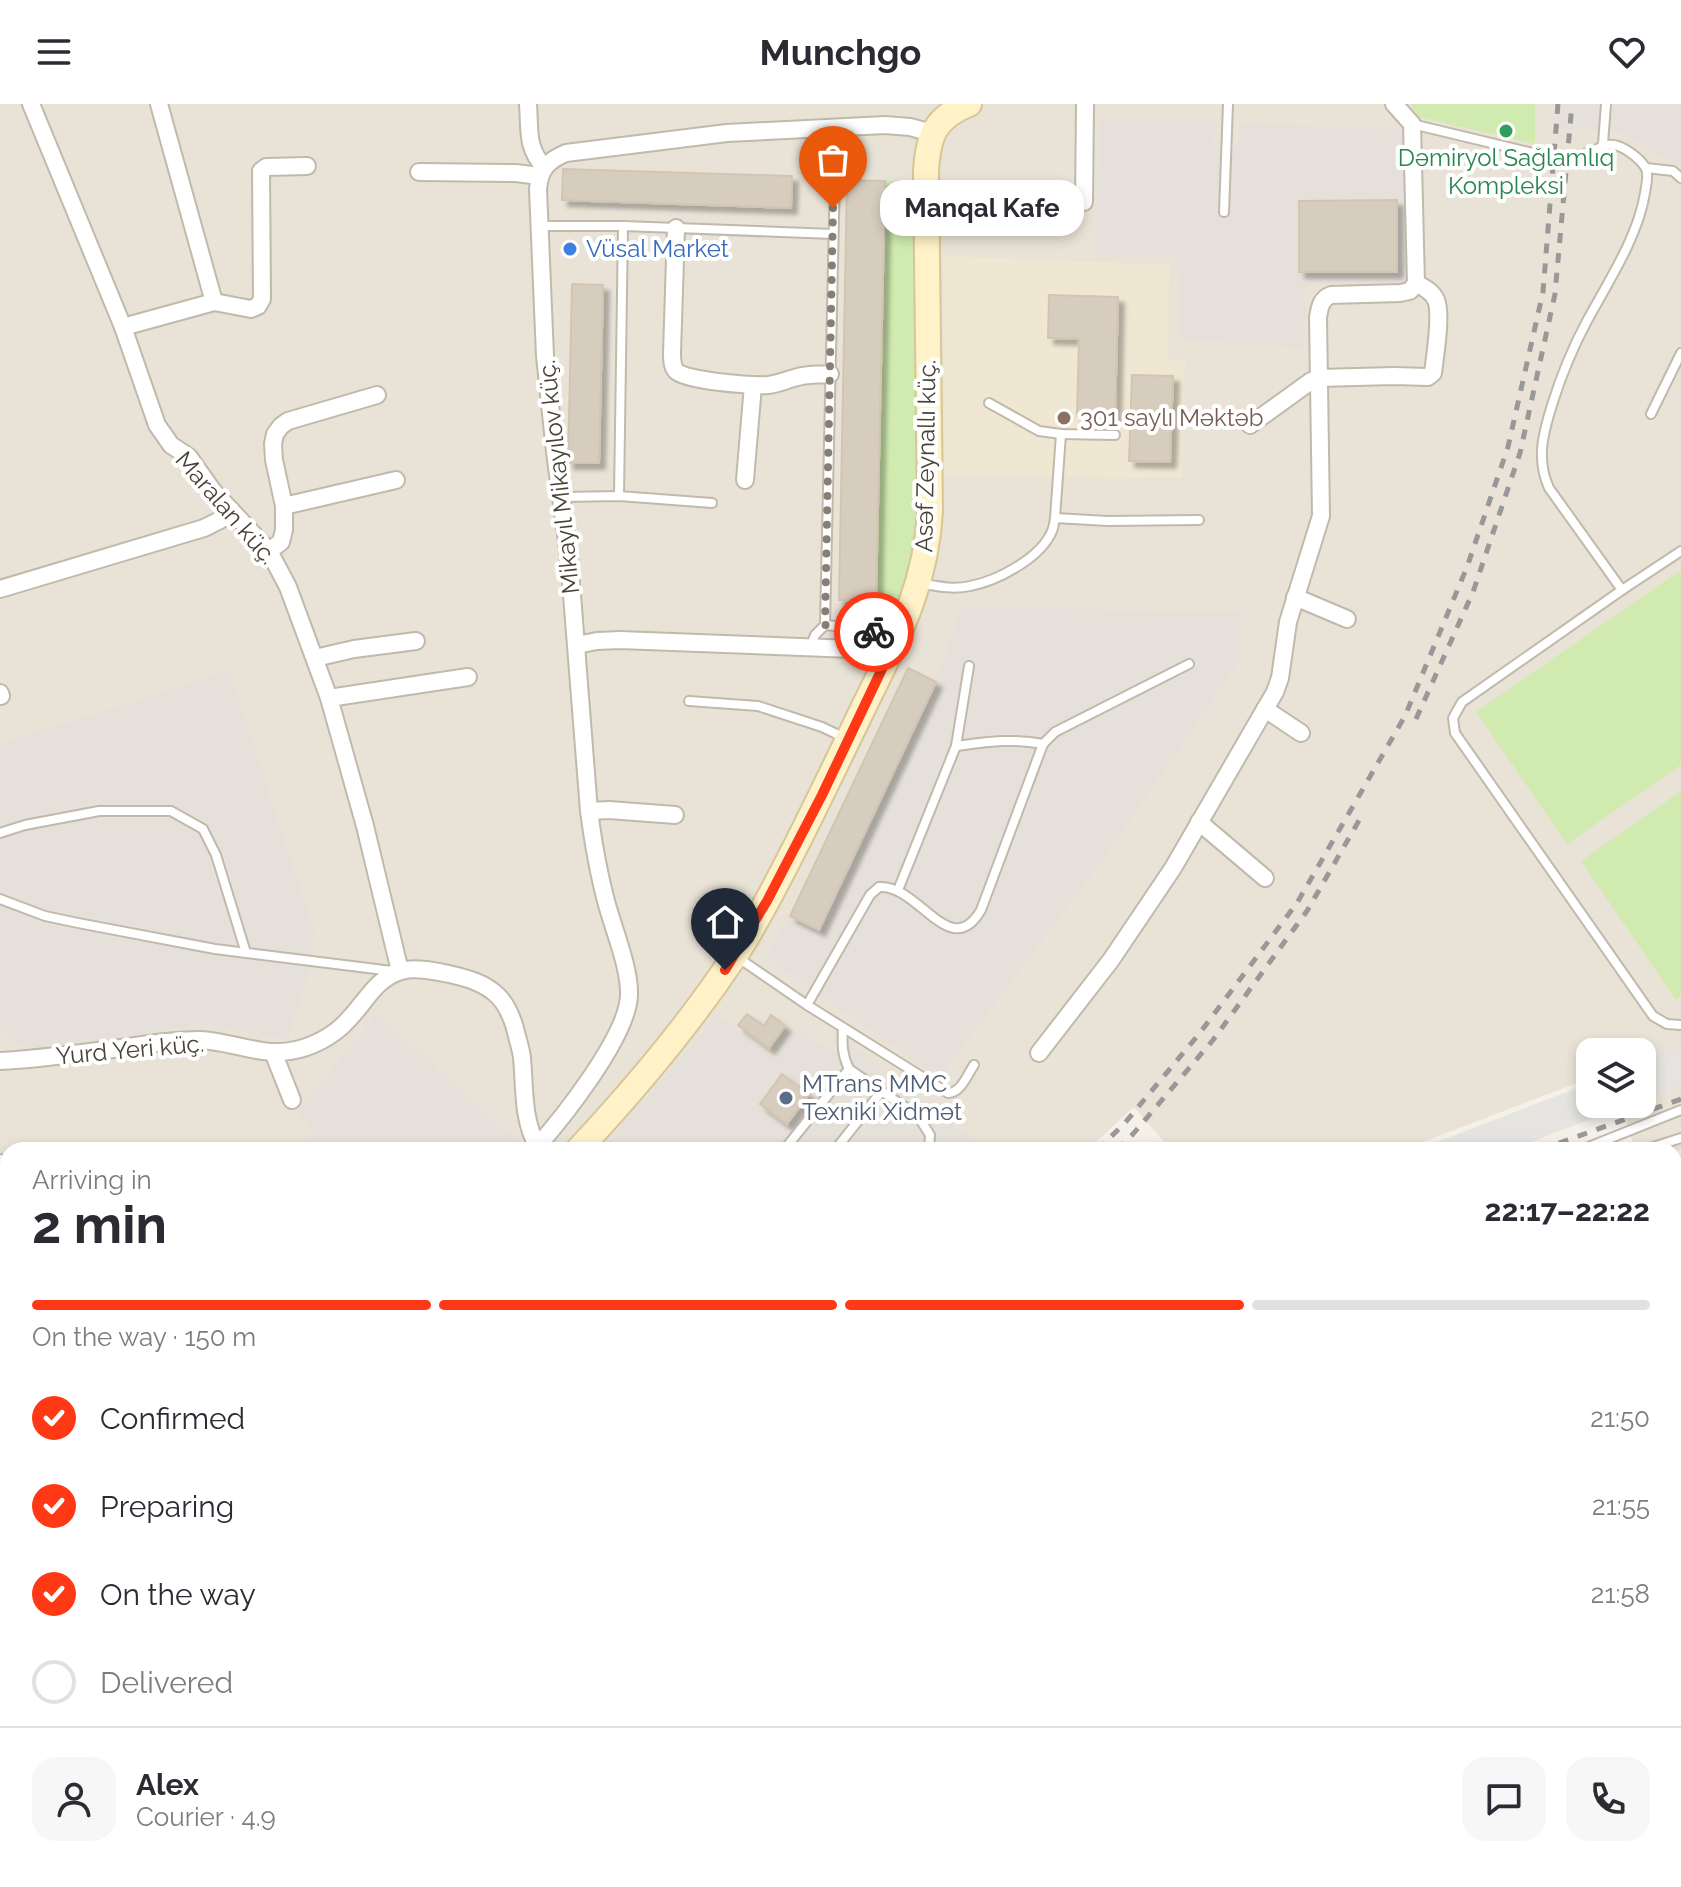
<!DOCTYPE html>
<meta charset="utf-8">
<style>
body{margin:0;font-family:Raleway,sans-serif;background:#f7f7f7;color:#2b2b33;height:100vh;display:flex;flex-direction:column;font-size:30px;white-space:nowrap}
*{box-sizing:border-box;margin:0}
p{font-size:26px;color:#7c7c81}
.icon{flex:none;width:44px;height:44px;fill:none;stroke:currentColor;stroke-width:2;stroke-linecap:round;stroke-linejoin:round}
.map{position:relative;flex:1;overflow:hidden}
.panel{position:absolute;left:0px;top:1038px;width:1682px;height:746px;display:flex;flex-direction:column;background:#fff;border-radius:24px 24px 0 0;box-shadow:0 4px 12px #0003}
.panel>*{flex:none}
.controls{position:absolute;left:1576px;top:934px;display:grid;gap:16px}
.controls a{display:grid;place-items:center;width:80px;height:80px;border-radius:16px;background:#fff;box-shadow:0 4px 12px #0003;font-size:40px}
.pin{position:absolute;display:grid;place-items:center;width:68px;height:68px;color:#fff;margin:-82px -34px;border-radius:50% 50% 50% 0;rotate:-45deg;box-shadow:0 0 8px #0007}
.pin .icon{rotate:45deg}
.courier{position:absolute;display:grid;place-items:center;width:80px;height:80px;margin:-40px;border:6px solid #ff3916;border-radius:50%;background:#fff;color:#222;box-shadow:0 2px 10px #0007}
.bubble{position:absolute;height:56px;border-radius:24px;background:#fff;box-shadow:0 4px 12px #0003;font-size:26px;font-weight:700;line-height:56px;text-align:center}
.headline em{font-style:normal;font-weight:700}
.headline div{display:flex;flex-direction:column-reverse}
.headline{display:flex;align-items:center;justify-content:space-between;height:136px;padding:0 32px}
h1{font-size:52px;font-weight:700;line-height:60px}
.bar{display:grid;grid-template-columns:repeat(4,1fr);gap:12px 8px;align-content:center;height:96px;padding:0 32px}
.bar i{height:10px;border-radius:6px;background:#e1e1e2}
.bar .on{background:#ff3916}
.bar p{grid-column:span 4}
.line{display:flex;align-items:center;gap:20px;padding:0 32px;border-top:2px solid #e1e1e2}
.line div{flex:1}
.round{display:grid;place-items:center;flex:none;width:84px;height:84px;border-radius:24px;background:#f7f7f7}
ol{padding:0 32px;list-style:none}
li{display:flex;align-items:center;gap:24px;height:88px}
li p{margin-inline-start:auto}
li .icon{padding:8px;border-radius:50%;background:#ff3916;color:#fff;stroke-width:4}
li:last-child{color:#7c7c81}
li i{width:44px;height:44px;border:4px solid #e1e1e2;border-radius:50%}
header{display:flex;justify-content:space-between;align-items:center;height:104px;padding:0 32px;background:#fff;font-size:36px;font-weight:700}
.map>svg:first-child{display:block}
.residential{fill:#e9e3d7}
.industrial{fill:#e5e0da}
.education{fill:#efe7d2}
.green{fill:#d0eab0}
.parking{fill:#e6e4e1}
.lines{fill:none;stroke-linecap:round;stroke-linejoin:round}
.stream{stroke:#a4d3f3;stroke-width:5}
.building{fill:#d7cdbe;stroke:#d2c5b1;stroke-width:2;filter:url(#shadow)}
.service-casing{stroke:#c1b9ab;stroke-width:12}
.minor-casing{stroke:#c1b9ab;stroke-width:20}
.tertiary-casing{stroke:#c1b9ab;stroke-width:26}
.secondary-casing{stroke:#d7c697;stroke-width:28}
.service{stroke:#fff;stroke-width:8}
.minor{stroke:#fff;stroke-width:16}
.tertiary{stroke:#fff;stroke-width:22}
.secondary{stroke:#fff2c9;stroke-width:24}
.rail{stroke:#989898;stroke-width:5;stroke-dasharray:10 10;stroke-linecap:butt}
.done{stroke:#857f75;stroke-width:8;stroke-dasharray:0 14.4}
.route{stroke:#ff3916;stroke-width:10}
.leisure-dot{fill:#2e9e5b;stroke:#fff;stroke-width:3}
.shop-dot{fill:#3f7fe0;stroke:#fff;stroke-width:3}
.education-dot{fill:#8d6e63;stroke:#fff;stroke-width:3}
.service-dot{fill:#5c6f8a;stroke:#fff;stroke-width:3}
.labels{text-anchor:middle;stroke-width:8;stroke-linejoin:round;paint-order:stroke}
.leisure-label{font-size:24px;fill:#27864d;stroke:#fff}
.shop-label{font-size:24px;fill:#366cbe;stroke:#fff;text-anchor:start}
.education-label{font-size:24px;fill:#785e54;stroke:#fff;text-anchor:start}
.street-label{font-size:24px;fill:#494237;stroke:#fff}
.service-label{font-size:24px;fill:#4e5e75;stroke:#fff;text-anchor:start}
</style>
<header><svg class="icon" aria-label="menu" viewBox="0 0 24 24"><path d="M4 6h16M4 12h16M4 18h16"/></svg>Munchgo<svg class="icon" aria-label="heart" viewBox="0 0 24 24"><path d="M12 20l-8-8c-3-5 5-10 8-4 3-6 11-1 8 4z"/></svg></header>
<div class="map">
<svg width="1681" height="1783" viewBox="0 0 1681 1783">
<defs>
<filter id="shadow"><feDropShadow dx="6" dy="6" stdDeviation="2" flood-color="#0004"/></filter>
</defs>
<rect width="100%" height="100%" fill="#f5f1e9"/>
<g class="residential">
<polygon points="0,0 1681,0 1681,1046 1674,1048 1674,1046 1635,1046 1621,1000 1642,1000 1642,948 1590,948 1590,974 1402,1046 1171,1046 1134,1003 1087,1046 8,1046 8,1598 0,1603"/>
<polygon points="1681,1077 1681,1577 1674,1577 1674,1078"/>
<polygon points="1674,1599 1681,1599 1681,1783 0,1783 0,1665 8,1661 8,1776 1674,1776"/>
</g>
<g class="industrial">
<polygon points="1558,0 1681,0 1681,63 1619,28 1556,24"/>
<polygon points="1215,15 1214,42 1227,43 1239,42 1239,19 1403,26 1407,178 1306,181 1303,244 1180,235 1177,152 1095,151 1099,17"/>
<polygon points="961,502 1241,509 1241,554 1110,746 939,974 765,853 790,812 819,826 936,578"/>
<polygon points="229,567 314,825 312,858 288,936 203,921 27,945 0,925 0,640"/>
<polygon points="377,910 522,1042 519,1046 297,1046 314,1026 296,1008"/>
<polygon points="717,911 774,955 799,923 832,950 849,940 986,1046 600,1046 624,1020"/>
</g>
<polygon class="education" points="943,152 1169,161 1168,255 1185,257 1182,374 944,371"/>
<g class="green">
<polygon points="1410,0 1535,0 1535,40 1419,13"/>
<polygon points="913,76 918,392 916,434 908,470 892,518 876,514 885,77"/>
<polygon points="1681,466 1681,661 1567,740 1476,608"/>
<polygon points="1681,687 1681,892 1676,896 1581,757"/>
</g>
<g class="parking">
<polygon points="1681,945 1681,980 1642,995 1642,959"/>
<polygon points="1590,979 1590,1000 1630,1000 1510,1046 1416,1046"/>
</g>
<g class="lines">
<polyline class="stream" points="349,1783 375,1776"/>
</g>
<g class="building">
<polygon points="563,65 792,72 791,104 562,96"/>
<polygon points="847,76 885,77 876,497 839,496"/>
<polygon points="1397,96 1397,168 1299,168 1299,97"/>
<polygon points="572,180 603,181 599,359 568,359"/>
<polygon points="1049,191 1118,193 1115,313 1077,312 1079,235 1048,234"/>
<polygon points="1132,271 1173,272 1170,358 1129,357"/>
<polygon points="908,564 936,578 819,826 790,812"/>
<polygon points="747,910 764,922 771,911 785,922 769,944 738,921"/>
<polygon points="782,970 809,990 787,1020 760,1000"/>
<polygon points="1674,1226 1681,1227 1681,1269 1674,1267"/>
<polygon points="1679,1361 1681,1366 1681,1470 1674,1456 1674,1364"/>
<polygon points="6,1495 8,1499 8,1575 0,1580 0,1499"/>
</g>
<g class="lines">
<g class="service-casing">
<g id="service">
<path d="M1412 20 1554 54C1566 54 1579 53 1590 48 1601 44 1605 38 1618 42 1627 45 1642 56 1646 65 1649 72 1646 82 1645 89 1638 133 1608 178 1587 217 1573 243 1561 272 1552 301 1543 330 1536 355 1549 384L1622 486"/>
<polyline points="1603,40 1606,0"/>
<polyline points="1646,64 1673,67 1681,74"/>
<polyline points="1224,108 1228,0"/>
<polyline points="540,122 623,122 833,130"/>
<polyline points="989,299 1039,327 1061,330 1115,331"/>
<polyline points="1651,310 1681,249"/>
<polyline points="619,392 623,122"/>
<polyline points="562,393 619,392 712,399"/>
<polyline points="1055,414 1108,417 1199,416"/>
<polyline points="1681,447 1622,486 1462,598 1453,614 1455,629 1653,912 1667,920 1681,921"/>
<path d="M919 479C936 482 953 486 970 482 997 477 1041 454 1052 427 1054 423 1054 419 1055 414L1061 330"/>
<path d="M825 521 868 525C878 529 882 536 888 544"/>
<polyline points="810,544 815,531 825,521 836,24"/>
<polyline points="689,597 758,602 822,623 847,635"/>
<path d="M956 642C987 638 1012 634 1043 640"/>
<polyline points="0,729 25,721 99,707 171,707 203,725 216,751 246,849"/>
<polyline points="898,786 956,642 969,562"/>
<polyline points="0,795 45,812 78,819 215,845 392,867"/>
<path d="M737 853 807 901 948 989C961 989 967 971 974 961"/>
<path d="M807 901 870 791 879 783C919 780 950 859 981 806L1043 640 1055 628 1189 560"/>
<path d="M843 924C842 940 842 951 849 965L918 1012 930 1031 929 1046"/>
<polyline points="784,1046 849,965"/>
<polyline points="835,1046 881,988"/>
<polyline points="1581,1046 1681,1006"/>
<polyline points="1644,1046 1681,1034"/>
<polyline points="1674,1088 1681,1087"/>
<polyline points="1674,1106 1681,1104"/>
<polyline points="0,1300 8,1305"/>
<polyline points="1674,1332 1681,1332"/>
</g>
</g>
<g class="minor-casing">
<g id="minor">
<polyline points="31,0 123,223 157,321 171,341 189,353 213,387 269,447 288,483 329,594 365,722 400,867"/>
<polyline points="159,0 214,198"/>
<path d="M528 0C530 26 526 43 544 63"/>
<polyline points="419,68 516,69 539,72"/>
<polyline points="1084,98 1085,0"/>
<path d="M676 124 672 249C672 255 672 262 676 267 685 277 753 282 768 281 779 280 788 275 798 273 808 270 820 271 830 270"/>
<polyline points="123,223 214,198 251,205 258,202 262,195 261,67 266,63 307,62"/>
<path d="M1250 321 1311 277 1319 274 1394 272 1428 273 1433 269C1435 252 1442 210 1436 196 1432 187 1423 183 1416 179"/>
<polyline points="745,376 753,281"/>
<polyline points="284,402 396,376"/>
<polyline points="269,447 281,438 284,426 284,402 274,356 273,340 275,330 281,322 288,317 377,291"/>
<polyline points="0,485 204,424 220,416 231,406"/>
<polyline points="1295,493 1347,515"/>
<polyline points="577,541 597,537 620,536 878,546 890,548"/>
<polyline points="315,554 354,545 416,537"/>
<polyline points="0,589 1,592"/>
<polyline points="329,594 468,573"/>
<polyline points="1265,605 1301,629"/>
<polyline points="589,707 609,706 675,711"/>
<polyline points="1199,718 1265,774"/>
<polyline points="273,948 292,996"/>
<path d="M1039 949 1111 856 1173 764 1275 588 1280 574 1288 518 1321 412 1318 213C1320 202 1321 195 1331 191L1400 189 1410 187 1416 179 1412 20 1394 0"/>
<path d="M0 957C41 955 81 949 121 944 147 940 173 936 200 936 230 937 260 952 290 947 311 944 334 932 348 916 365 899 376 874 401 867 416 863 434 867 449 870 467 874 485 879 498 892 506 900 512 914 515 924 517 934 521 944 522 954 525 984 522 1016 538 1043"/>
<path d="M534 1046C562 1015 628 932 629 891 630 864 613 824 606 797 598 767 593 737 589 707L569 453 555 348 545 252 538 85C540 65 547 57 566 49L727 29 885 21 910 23 932 29"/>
<polyline points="0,1059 1,1060"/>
<polyline points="1674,1588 1681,1588"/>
<polyline points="314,1783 338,1776"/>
<polyline points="997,1783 998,1776"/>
<polyline points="1527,1783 1528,1776"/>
</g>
</g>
<g class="tertiary-casing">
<g id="tertiary">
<polyline points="1674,1701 1681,1702"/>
<polyline points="1674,1730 1681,1731"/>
<polyline points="0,1780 8,1776"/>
<polyline points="383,1783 408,1776"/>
</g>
</g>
<g class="secondary-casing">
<g id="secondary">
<path d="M578 1046C634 986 688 922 734 853 753 825 769 794 785 763 810 715 833 666 857 617 891 545 926 489 930 407L926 67C928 32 935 13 969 0"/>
<polyline points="0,1485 8,1480"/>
</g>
</g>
<use href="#service" class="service"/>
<use href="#minor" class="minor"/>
<use href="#tertiary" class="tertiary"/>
<use href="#secondary" class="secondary"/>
<g class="rail">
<polyline points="1416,615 1473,488 1520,349 1555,190 1572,0"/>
<polyline points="1097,1046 1124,1020 1199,930 1297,799 1405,612 1467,463 1508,343 1543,188 1558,0"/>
<polyline points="1117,1046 1133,1030 1213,936 1307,807 1361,713"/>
<polyline points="1540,1046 1681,995"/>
<polyline points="1674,1066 1681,1064"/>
<polyline points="0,1619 8,1615"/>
</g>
</g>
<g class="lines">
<polyline class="done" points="833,104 825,521 858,523 874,528"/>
<polyline class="route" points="725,866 767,797 822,691 890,548 882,535 874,528"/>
</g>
<circle class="leisure-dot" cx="1506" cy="27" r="8"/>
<circle class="shop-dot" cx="570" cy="145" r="8"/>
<circle class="education-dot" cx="1064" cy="314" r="8"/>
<circle class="service-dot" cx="786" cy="994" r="8"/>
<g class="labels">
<g class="leisure-label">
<text x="1506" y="62">Dəmiryol Sağlamlıq<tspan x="1506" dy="28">Kompleksi</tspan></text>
</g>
<g class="shop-label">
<text x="586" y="153">Vüsal Market</text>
</g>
<g class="education-label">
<text x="1080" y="322">301 saylı Məktəb</text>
</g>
<g class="street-label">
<text transform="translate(926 352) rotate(-89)" y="8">Asəf Zeynallı küç.</text>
<text transform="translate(559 373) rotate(-96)" y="8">Mikayıl Mikayılov küç.</text>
<text transform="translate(226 404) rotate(49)" y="8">Maralan küç.</text>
<text transform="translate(130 946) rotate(-5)" y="8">Yurd Yeri küç.</text>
</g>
<g class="service-label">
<text x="802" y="988">MTrans MMC<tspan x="802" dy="28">Texniki Xidmət</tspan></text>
</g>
</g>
</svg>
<div class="controls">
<a><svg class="icon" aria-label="layers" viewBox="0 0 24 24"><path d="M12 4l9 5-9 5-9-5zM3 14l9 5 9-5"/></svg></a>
</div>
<div class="pin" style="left:833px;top:104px;background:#ea580c"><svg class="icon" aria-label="bag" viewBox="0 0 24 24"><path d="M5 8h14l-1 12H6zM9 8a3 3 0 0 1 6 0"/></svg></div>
<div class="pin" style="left:725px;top:866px;background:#1f2937"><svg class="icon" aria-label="home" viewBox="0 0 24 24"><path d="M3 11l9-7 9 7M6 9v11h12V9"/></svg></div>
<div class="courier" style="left:874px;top:528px"><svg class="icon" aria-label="bike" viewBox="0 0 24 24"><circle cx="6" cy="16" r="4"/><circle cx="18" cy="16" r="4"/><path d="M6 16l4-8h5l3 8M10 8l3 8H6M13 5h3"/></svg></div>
<div class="bubble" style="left:880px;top:76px;width:204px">Manqal Kafe</div>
<section class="panel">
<div class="headline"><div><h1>2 min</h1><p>Arriving in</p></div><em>22:17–22:22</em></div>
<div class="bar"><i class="on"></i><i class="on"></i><i class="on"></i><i></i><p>On the way · 150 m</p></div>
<ol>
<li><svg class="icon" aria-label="check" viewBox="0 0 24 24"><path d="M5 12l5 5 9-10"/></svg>Confirmed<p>21:50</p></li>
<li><svg class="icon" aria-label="check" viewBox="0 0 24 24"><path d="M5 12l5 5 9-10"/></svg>Preparing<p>21:55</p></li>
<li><svg class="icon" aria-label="check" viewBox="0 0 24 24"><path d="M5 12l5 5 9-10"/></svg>On the way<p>21:58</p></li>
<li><i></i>Delivered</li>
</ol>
<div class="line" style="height:144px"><a class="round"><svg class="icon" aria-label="person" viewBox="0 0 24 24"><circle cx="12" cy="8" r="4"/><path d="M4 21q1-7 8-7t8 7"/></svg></a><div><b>Alex</b><p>Courier · 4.9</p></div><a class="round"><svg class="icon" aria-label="chat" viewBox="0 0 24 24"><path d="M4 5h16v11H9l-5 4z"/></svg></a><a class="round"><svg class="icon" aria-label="phone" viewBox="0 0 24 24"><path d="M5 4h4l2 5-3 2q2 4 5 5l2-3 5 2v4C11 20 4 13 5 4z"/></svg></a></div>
</section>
</div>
